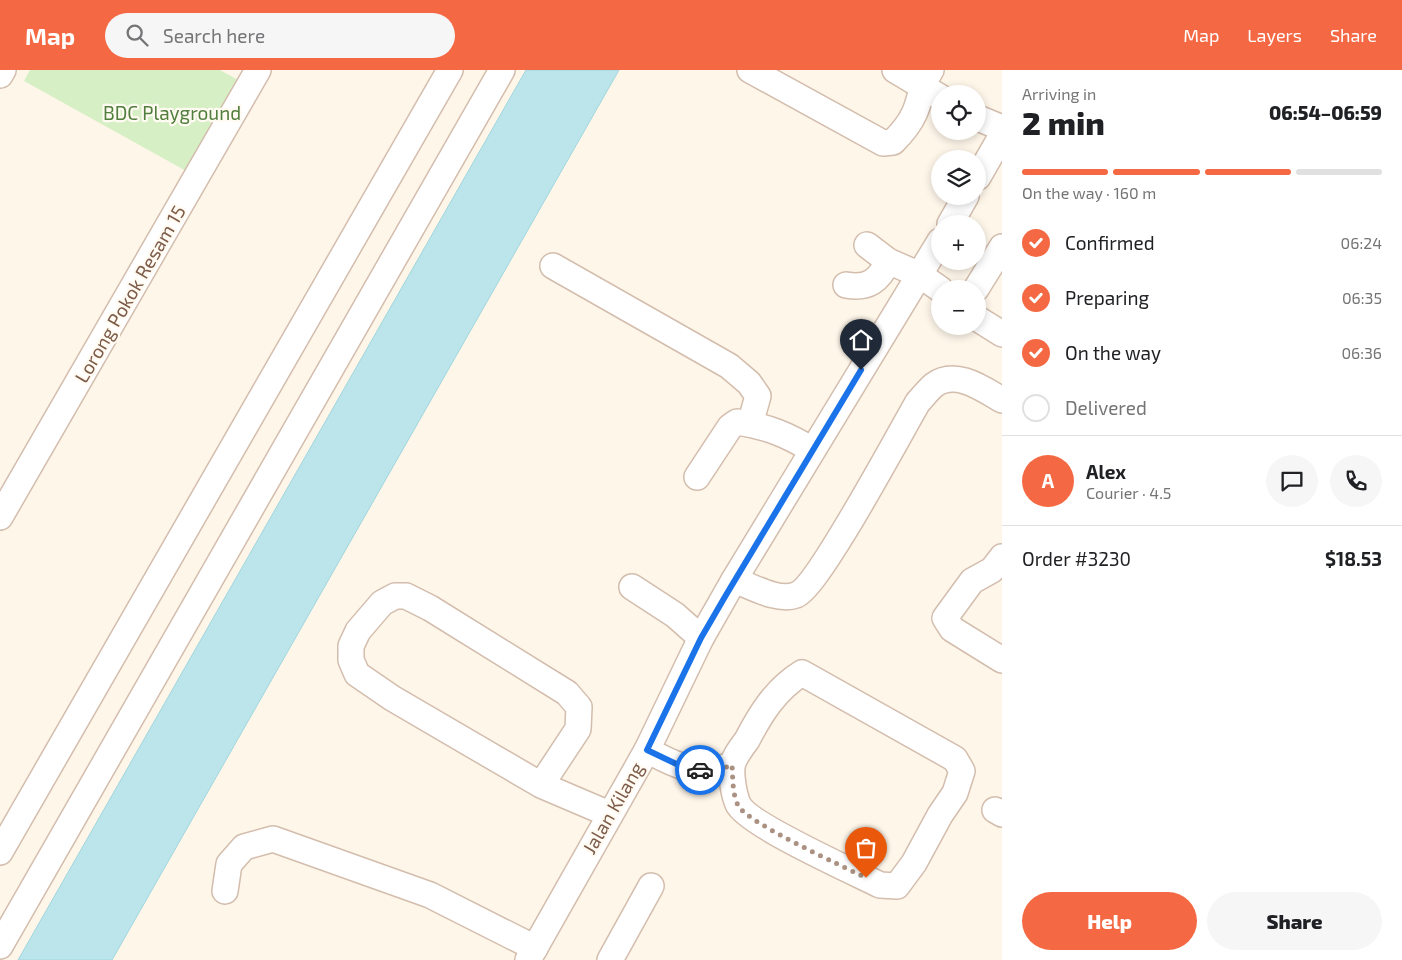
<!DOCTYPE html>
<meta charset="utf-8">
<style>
body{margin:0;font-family:"Exo 2",sans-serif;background:#f6f6f6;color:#202124;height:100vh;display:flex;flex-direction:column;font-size:19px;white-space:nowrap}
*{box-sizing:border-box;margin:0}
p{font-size:16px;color:#757577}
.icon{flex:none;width:28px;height:28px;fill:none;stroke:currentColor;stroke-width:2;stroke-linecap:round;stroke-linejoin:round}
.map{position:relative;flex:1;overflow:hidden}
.details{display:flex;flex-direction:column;background:#fff;width:400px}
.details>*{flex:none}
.tools{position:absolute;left:931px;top:15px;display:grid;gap:10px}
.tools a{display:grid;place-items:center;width:55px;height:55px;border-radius:50%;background:#fff;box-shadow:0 2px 8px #0003;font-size:25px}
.pin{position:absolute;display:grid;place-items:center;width:42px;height:42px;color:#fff;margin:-51px -21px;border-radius:50% 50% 50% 0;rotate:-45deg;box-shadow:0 0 5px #0007}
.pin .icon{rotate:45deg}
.courier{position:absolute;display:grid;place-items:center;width:50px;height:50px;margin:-25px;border:4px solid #1a73e8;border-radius:50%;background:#fff;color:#222;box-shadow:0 1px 6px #0007}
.overview em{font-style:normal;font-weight:800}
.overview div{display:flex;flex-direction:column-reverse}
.overview{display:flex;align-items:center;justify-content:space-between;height:85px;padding:0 20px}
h1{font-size:32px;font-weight:800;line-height:38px}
.bar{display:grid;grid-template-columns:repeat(4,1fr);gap:8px 5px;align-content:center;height:60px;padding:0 20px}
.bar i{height:6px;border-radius:4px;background:#e0e0e0}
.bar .on{background:#f46943}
.bar p{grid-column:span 4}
.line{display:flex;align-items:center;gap:12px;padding:0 20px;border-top:1px solid #e0e0e0}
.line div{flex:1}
.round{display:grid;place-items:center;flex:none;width:52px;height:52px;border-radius:26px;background:#f6f6f6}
ol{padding:0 20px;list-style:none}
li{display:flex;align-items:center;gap:15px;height:55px}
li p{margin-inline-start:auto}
li .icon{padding:5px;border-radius:50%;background:#f46943;color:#fff;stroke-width:4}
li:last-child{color:#757577}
li i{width:28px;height:28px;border:2px solid #e0e0e0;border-radius:50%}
.button{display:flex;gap:10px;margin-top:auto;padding:10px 20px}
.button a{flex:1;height:58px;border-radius:30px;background:#f46943;color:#fff;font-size:20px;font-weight:800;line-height:58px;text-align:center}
.button a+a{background:#f6f6f6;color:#202124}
header{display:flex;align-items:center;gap:30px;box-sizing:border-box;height:70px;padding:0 25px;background:#f46943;color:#fff}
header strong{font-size:24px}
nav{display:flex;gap:28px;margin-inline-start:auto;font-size:18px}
.search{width:350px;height:45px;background:#f6f6f6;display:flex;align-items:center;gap:12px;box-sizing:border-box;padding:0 18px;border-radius:28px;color:#757577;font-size:19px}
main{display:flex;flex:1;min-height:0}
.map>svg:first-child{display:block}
.green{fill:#d6efc5}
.water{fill:#bbe5eb;stroke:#a0d5de}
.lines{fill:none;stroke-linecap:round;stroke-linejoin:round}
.minor-casing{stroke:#d3bdad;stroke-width:28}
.minor{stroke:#fff;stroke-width:25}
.done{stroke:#aa9181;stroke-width:5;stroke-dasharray:0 9}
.route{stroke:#1a73e8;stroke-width:6}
.labels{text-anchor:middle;stroke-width:4.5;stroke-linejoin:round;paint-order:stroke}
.park-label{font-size:19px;fill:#507e3c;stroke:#fffaf2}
.street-label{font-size:19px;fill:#7d5b49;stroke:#fffaf2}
</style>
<header>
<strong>Map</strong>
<div class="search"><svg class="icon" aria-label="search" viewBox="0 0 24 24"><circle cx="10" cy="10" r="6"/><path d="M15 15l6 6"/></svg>Search here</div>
<nav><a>Map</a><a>Layers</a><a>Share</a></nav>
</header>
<main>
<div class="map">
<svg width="1002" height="890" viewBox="0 0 1002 890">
<rect width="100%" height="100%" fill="#fef6e9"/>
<polygon class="green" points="30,0 220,0 240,11 188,102 24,11"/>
<polygon class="water" points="526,0 619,0 112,890 18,890"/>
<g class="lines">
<g class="minor-casing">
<g id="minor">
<path d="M750 0 883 73 893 72C901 64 909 55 914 44 922 27 919 18 931 0"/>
<polyline points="895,0 940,27"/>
<polyline points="0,5 3,0"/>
<polyline points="978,48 1002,58"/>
<polyline points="978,107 1002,65"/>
<polyline points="950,154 966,126"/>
<polyline points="867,175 888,191"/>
<polyline points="553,196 729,296 749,313 758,326 750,354"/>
<path d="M846 215C868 219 879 211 888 191L920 205 940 219"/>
<polyline points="976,219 1002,177"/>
<polyline points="978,249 1002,264"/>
<path d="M697 407 730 357 737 352C766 356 788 365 812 380"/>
<polyline points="0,447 258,0"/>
<polyline points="1002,487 992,500 972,511 945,548 952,559 1002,590"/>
<path d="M734 510C751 516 778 532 796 525 818 517 901 361 918 332 923 327 928 320 934 315 956 299 983 319 1002 330"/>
<polyline points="632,517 675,545 701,568"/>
<path d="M802 603 955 689 962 701 955 723 940 745 914 793 897 816 880 815C856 803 747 754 738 734 734 725 731 707 732 697 733 688 742 677 747 670 761 643 776 619 802 603Z"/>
<path d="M647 680C676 696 699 707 732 695"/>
<polyline points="541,715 578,659 579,637 567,623 430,538 406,526 395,526 382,533 358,561 351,576 351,590 357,604 392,628 541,715 609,744"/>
<polyline points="995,740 1002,744"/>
<polyline points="0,782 450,0"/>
<polyline points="225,821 229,794 244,777 273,769 430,825 535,878"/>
<polyline points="0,876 502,0"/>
<polyline points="528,890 647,680 701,568 734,510 940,171"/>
<polyline points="610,890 651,816"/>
</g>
</g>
<use href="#minor" class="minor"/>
</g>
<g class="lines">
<path class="done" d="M700 700H718L732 695C733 707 732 726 739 737 752 755 841 795 866 808"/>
<polyline class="route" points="700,700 689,700 647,680 701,568 726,525 861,300"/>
</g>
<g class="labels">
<g class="park-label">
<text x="172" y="50">BDC Playground</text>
</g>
<g class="street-label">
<text transform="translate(130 224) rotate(-60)" y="7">Lorong Pokok Resam 15</text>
<text transform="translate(613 738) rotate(-60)" y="7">Jalan Kilang</text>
</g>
</g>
</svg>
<div class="tools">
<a><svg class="icon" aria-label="locate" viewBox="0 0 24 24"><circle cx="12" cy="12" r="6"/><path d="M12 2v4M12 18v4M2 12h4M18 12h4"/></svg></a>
<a><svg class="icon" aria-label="layers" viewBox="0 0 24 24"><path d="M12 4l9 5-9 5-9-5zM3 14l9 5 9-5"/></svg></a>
<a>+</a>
<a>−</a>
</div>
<div class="pin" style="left:866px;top:808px;background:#ea580c"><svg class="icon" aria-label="bag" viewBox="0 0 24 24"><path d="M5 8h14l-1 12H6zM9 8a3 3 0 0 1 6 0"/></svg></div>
<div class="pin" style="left:861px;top:300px;background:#1f2937"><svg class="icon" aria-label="home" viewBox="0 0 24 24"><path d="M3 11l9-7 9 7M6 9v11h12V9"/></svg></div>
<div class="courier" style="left:700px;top:700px"><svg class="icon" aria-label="car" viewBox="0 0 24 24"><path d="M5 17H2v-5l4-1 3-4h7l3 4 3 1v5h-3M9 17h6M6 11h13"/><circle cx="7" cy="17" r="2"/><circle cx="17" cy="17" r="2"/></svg></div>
</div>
<section class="details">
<div class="overview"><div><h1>2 min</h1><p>Arriving in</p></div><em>06:54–06:59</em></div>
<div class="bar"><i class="on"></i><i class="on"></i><i class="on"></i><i></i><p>On the way · 160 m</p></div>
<ol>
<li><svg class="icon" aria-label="check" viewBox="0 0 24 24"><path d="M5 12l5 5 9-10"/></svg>Confirmed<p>06:24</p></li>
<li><svg class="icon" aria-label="check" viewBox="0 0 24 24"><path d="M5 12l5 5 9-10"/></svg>Preparing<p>06:35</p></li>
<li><svg class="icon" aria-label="check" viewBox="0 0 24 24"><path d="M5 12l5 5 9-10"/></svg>On the way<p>06:36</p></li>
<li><i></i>Delivered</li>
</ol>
<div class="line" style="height:90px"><b class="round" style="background:#f46943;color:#fff">A</b><div><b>Alex</b><p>Courier · 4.5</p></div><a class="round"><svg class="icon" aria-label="chat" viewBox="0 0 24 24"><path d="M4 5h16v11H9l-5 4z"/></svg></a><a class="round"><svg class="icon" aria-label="phone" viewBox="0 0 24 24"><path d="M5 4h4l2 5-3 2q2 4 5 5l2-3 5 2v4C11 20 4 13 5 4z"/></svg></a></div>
<div class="line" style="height:65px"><div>Order #3230</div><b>$18.53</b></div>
<div class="button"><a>Help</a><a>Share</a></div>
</section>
</main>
